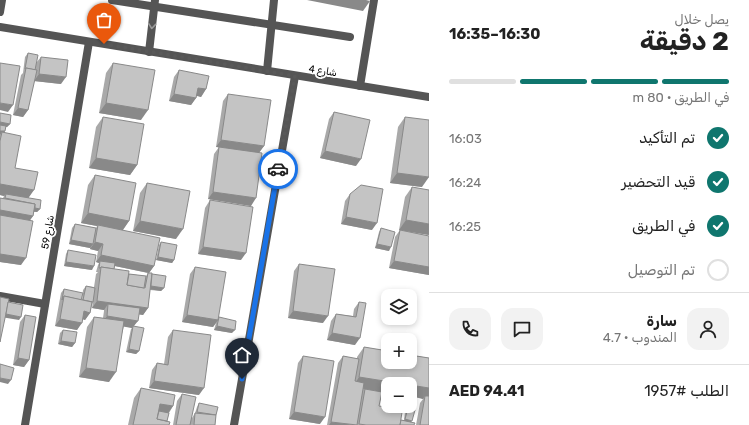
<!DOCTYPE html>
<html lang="ar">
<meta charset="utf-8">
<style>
body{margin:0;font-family:Rubik,Cairo,sans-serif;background:#f2f2f2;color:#222;direction:rtl;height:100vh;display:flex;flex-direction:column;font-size:15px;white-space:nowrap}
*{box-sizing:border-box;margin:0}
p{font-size:13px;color:#767676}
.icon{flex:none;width:22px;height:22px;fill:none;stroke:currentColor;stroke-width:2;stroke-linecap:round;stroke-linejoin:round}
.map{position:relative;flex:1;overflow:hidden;direction:ltr}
.details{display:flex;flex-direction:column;background:#fff;width:320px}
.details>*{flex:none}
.tools{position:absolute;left:381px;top:289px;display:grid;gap:8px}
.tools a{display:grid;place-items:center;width:36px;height:36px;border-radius:8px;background:#fff;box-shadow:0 2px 6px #0003;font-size:20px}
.pin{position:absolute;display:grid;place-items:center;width:34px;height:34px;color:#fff;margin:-41px -17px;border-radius:50% 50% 50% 0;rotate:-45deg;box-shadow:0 0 4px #0007}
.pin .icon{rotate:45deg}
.courier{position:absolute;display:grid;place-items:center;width:40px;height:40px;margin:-20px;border:3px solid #1a73e8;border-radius:50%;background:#fff;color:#222;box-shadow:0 1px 5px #0007}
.headline em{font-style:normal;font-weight:700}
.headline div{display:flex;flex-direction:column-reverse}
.headline{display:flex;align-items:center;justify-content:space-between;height:68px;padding:0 20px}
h1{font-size:26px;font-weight:700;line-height:30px}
.bar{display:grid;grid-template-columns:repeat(4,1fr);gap:6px 4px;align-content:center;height:48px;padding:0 20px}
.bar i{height:5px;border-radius:3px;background:#e0e0e0}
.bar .on{background:#0f766e}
.bar p{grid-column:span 4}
.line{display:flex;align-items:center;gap:10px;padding:0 20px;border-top:1px solid #e0e0e0}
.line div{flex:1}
.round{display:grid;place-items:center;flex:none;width:42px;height:42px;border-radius:12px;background:#f2f2f2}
ol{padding:0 20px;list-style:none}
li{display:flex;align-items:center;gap:12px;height:44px}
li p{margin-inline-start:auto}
li .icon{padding:4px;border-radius:50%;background:#0f766e;color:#fff;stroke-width:4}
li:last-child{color:#767676}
li i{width:22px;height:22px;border:2px solid #e0e0e0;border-radius:50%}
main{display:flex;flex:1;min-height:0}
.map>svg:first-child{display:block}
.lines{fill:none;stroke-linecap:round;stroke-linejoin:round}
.lane{stroke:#555;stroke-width:8}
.street{stroke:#555;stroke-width:8}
.wall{fill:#a9a9a9;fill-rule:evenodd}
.shaded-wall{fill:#898989}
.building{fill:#c4c4c4;stroke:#898989}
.oneway{stroke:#999}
.done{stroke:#595959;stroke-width:4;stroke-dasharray:0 7.2}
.route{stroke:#1a73e8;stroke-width:5}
.labels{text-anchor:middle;stroke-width:3.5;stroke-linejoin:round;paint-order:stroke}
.street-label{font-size:10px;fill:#000;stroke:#fff}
</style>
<main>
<section class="details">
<div class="headline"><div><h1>2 دقيقة</h1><p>يصل خلال</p></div><em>16:30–16:35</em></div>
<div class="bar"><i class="on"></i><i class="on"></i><i class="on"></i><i></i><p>في الطريق · 80 m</p></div>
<ol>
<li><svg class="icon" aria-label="check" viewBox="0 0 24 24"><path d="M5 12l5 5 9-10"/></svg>تم التأكيد<p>16:03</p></li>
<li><svg class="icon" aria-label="check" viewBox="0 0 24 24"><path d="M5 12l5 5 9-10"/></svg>قيد التحضير<p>16:24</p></li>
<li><svg class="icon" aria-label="check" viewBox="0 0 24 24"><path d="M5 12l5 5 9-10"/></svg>في الطريق<p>16:25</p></li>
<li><i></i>تم التوصيل</li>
</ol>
<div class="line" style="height:72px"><a class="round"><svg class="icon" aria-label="person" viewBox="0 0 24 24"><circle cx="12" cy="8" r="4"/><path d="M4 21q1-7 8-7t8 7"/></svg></a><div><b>سارة</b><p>المندوب · 4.7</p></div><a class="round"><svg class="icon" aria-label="chat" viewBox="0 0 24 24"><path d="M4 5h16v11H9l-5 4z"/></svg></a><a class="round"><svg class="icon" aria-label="phone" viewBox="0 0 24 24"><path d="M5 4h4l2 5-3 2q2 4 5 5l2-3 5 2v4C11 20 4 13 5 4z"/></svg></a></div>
<div class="line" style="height:52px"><div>الطلب #1957</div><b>AED 94.41</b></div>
</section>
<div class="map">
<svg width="429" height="425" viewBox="0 0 429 425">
<rect width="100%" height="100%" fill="#fff"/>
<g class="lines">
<g class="lane">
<polyline points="112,0 350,37"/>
<polyline points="149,52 155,0"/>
<polyline points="267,71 274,0"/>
<polyline points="360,86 374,0"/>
<polyline points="0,296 45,304"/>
</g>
<g class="street">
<polyline points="0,12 2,0"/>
<polyline points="0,27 429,97"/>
<polyline points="25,425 89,42"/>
<polyline points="234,425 295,76"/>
</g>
</g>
<g class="wall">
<polygon points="28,53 36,63 41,57 61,84 34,81 28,110 23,117 13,115 21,75 23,73 25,57"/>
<polygon points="113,63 141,120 99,113 106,73"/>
<polygon points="179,70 206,89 201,97 196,95 196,98 191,105 169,101 174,77"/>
<polygon points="228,94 264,146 259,152 251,206 208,199 214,154 219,147 216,147 223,101"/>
<polygon points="334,112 356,166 320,158 329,119"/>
<polygon points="0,113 10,124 7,127 6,127 4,133 15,168 29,198 40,209 37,212 34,212 33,216 30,220 21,265 0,262 0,198 3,198 4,196 0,195"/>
<polygon points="103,117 137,165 130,175 89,168 96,127"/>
<polygon points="405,117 422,187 390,183 398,127"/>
<path d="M95 175 129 221 123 230 154 266 149 273 152 275 164 288 161 291 150 290 148 308 143 315 139 314 134 326 139 351 136 354 126 352 131 329 132 328 124 326 109 382 79 377 87 327 94 317 103 318 104 311V310L92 308 93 301 90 313 85 320 83 319 77 330 55 326 61 293 64 289 82 300 83 290 86 286 94 287 96 274 98 272H96L98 265 99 263 96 262 98 251 90 249V248L69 244 72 228 75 224 96 228 97 226 81 223 88 185ZM115 266 148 273 146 276 129 274 114 269Z"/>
<polygon points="147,183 176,239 133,231 140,193"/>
<polygon points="412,187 429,235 399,230 405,197"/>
<polygon points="350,194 372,230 341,224 345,201"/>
<polygon points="210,200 241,260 198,254 205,208"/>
<polygon points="381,228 389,251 375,248 379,232"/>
<polygon points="400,230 429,236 429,275 389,268 395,237"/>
<polygon points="161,242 174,260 172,263 156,260 159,245"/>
<polygon points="68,250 92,270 64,266 66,254"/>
<polygon points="299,264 323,323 288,318 294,271"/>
<polygon points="195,267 218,319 232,333 214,330 216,323 213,327 182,322 190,274"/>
<polygon points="359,302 355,345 327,340 331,321 336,314 353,316 354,309"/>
<polygon points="25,315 29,360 24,367 13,365 20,322"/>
<polygon points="63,330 75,343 72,347 58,344 60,333"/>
<polygon points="173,330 199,395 149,388 152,370 157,363 164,364 168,337"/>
<polygon points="364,347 429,358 429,425 416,425 420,403 423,399 388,384 388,393 382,392 379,406 383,407 384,400 388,394 388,406 400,422 401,420 404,420 405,412 408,408 411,422 414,425 327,425 338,363 343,356 357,359 357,357"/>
<polygon points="303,356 320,424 289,419 298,363"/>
<polygon points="141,388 173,406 169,413 167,421 169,425 128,425 134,398"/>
<polygon points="182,394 192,418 195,413 197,407 199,403 216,415 215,425 173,425 177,401"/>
</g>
<g class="shaded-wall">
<polygon points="307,0 366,0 370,1 363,11"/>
<polygon points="39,74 66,77 61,84 34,81"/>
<polygon points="198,88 206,89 201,97 193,95"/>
<polygon points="174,94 196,98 191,105 169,101"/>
<polygon points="0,103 13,105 8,112 0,110"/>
<polygon points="106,103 148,110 141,120 99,113"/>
<polygon points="18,108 28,110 23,117 13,115"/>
<polygon points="0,122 10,124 7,127 0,126"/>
<polygon points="0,131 5,131 3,135 2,132 0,135"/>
<polygon points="221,140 264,146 259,153 216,147"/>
<polygon points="325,151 361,159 356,166 320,158"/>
<polygon points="96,158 137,165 130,175 89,168"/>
<polygon points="397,173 429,177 422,187 390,183"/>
<polygon points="0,184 34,190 27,200 6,194 4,196 0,195"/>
<polygon points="213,192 256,198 251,206 208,199"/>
<polygon points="4,202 40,209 37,212 2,206"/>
<polygon points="0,210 33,216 28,223 0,218"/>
<polygon points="88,213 129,221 122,231 98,225 97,226 81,223"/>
<polygon points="346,217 377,223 372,230 341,224"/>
<polygon points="406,220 429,224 429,235 399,230"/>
<polygon points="140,221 183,229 176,239 133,231"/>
<polygon points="71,240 93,244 90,248 69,244"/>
<polygon points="95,242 103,244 98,251 90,249"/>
<polygon points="377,244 391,247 389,251 375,248"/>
<polygon points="203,247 246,253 241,260 198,254"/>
<polygon points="0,254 26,258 21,265 0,262"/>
<polygon points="101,255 154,266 149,273 100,263 100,261 99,263 96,262"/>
<polygon points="158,257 174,260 172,263 156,260"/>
<polygon points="394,261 429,267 429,275 389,268"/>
<polygon points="66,262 94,266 92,270 64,266"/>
<polygon points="151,286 164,288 161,291 148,289"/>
<polygon points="97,301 148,308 143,315 108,310 108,304 104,310 92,308"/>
<polygon points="84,311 90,313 85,320 79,318"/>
<polygon points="293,311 328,316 323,323 288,318"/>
<polygon points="4,313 21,317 19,320 1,317"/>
<polygon points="187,315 218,320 213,327 182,322"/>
<polygon points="107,316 138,321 133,327 133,326 132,328 102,323"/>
<polygon points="60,319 82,323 77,330 55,326"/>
<polygon points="217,326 235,330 232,333 214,330"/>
<polygon points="332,333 360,338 355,345 327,340"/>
<polygon points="61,341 75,343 72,347 58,344"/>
<polygon points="129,349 139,351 136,354 126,352"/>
<polygon points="18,358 29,360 24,367 13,365"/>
<polygon points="86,368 116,372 109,382 79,377"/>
<polygon points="359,377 403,384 388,384 388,393 353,387"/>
<polygon points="0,378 11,380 8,384 0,382"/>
<polygon points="154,381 204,388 199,395 149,388"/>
<polygon points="410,385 429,388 429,400 425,396 423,399 410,396"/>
<polygon points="160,404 173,406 166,416 155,414"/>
<polygon points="294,412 325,417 320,424 289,419"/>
<polygon points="405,419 412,421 409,424 403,423"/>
<polygon points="331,422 354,425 329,425"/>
</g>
<g class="building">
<polygon points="28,53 38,55 35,70 26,68 25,69"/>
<polygon points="41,57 68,60 66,77 39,74"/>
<polygon points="0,63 20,66 13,105 0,103"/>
<polygon points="113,63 155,70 148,110 106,103"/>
<polygon points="26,68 37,70 28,110 18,108"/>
<polygon points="179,70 209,76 206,89 198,88 196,98 174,94"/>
<polygon points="228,94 271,100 264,146 221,140"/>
<polygon points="334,112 370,120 361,159 325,151"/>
<polygon points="0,113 11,115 10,124 0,122"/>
<polygon points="103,117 144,124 137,165 96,158"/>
<polygon points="405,117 429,120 429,177 397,173"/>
<polygon points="0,125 6,126 5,131 0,131"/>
<polygon points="2,132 21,136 15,168 38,172 34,190 0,184 0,141"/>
<polygon points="219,147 262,153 256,198 213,192"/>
<polygon points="95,175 136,183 129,221 88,213"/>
<polygon points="147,183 190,191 183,229 140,221"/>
<polygon points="361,185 383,189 377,223 346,217 350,194"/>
<polygon points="412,187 429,190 429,224 406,220"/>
<polygon points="6,194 41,200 40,209 35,208 35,204 5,198"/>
<polygon points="0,198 35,204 33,216 0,210"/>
<polygon points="210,200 253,207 246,253 203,247"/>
<polygon points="0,215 33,221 26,258 0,254"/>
<polygon points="75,224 96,228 93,244 71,240"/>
<polygon points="98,225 160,238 154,266 101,255 103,244 95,242"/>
<polygon points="381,228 395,232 391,247 377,244"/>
<polygon points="400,230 429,236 429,267 394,261"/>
<polygon points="161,242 177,245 174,260 158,257"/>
<polygon points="68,250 96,255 94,266 66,262"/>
<polygon points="100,261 115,263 114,269 101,267 100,268 99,268"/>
<polygon points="299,264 335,269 328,316 293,311"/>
<polygon points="101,267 129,271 127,285 145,288 148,273 152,273 148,308 97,301"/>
<polygon points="195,267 226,272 218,320 187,315"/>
<polygon points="129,274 146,276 144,288 127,285"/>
<polygon points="152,274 166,276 164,288 151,286"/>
<polygon points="86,286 95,288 93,302 83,300"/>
<polygon points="64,289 83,293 81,300 64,296 62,300"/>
<polygon points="64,296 92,302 90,313 84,311 82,323 60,319"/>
<polygon points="0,297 9,299 0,342"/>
<polygon points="8,302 23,305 21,317 6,314"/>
<polygon points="359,302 366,303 360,338 332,333 336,314 356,317"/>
<polygon points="108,304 140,308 138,321 107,316"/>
<polygon points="25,315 36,317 29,360 18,358"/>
<polygon points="94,317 124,321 116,372 86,368"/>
<polygon points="219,317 236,321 235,330 217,326"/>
<polygon points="133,326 144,328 139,351 129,349"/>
<polygon points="63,330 77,332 75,343 61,341"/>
<polygon points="173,330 211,335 204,388 154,381 157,363 168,365"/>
<polygon points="364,347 388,351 388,362 410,362 410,355 429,358 429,388 410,385 410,384 403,384 359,377"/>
<polygon points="303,356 334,361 325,417 294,412"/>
<polygon points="343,356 359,359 355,381 364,383 357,425 331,422"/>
<polygon points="0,364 14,368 11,380 0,378"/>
<polygon points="141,388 175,395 173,406 160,404 157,419 170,422 169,425 133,425"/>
<polygon points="365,389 382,392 379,406 386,407 388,398 388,406 403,406 400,425 366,425 359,424"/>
<polygon points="182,394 196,397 190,425 176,425"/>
<polygon points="425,396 429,396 429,425 420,425"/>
<polygon points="199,403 218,407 216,415 197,412"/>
<polygon points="408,408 415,410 412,421 405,419"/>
<polygon points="159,411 169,413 167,421 157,419"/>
<polygon points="195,413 216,415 215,425 194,425"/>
<polygon points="401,420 415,423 414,425 400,425"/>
</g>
<defs><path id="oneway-chevron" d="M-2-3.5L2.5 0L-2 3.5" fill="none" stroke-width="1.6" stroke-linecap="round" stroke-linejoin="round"/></defs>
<use class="oneway" href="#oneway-chevron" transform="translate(152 26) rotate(96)"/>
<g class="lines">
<polyline class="done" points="104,44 295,76 278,169"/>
<polyline class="route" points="242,379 278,169"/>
</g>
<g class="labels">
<g class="street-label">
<text transform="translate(323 70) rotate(9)" y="4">شارع 4</text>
<text transform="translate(47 232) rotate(-80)" y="4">شارع 59</text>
</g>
</g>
</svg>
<div class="tools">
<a><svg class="icon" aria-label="layers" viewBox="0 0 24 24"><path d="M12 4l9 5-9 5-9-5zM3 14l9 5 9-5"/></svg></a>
<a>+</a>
<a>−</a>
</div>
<div class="pin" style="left:104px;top:44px;background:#ea580c"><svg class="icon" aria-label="bag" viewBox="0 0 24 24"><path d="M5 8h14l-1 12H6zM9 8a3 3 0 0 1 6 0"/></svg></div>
<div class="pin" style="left:242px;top:379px;background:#1f2937"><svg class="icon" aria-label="home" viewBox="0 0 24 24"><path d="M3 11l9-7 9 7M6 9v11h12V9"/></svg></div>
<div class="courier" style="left:278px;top:169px"><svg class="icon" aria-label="car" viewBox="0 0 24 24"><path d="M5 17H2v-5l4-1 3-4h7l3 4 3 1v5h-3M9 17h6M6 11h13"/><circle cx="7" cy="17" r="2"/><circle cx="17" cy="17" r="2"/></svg></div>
</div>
</main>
